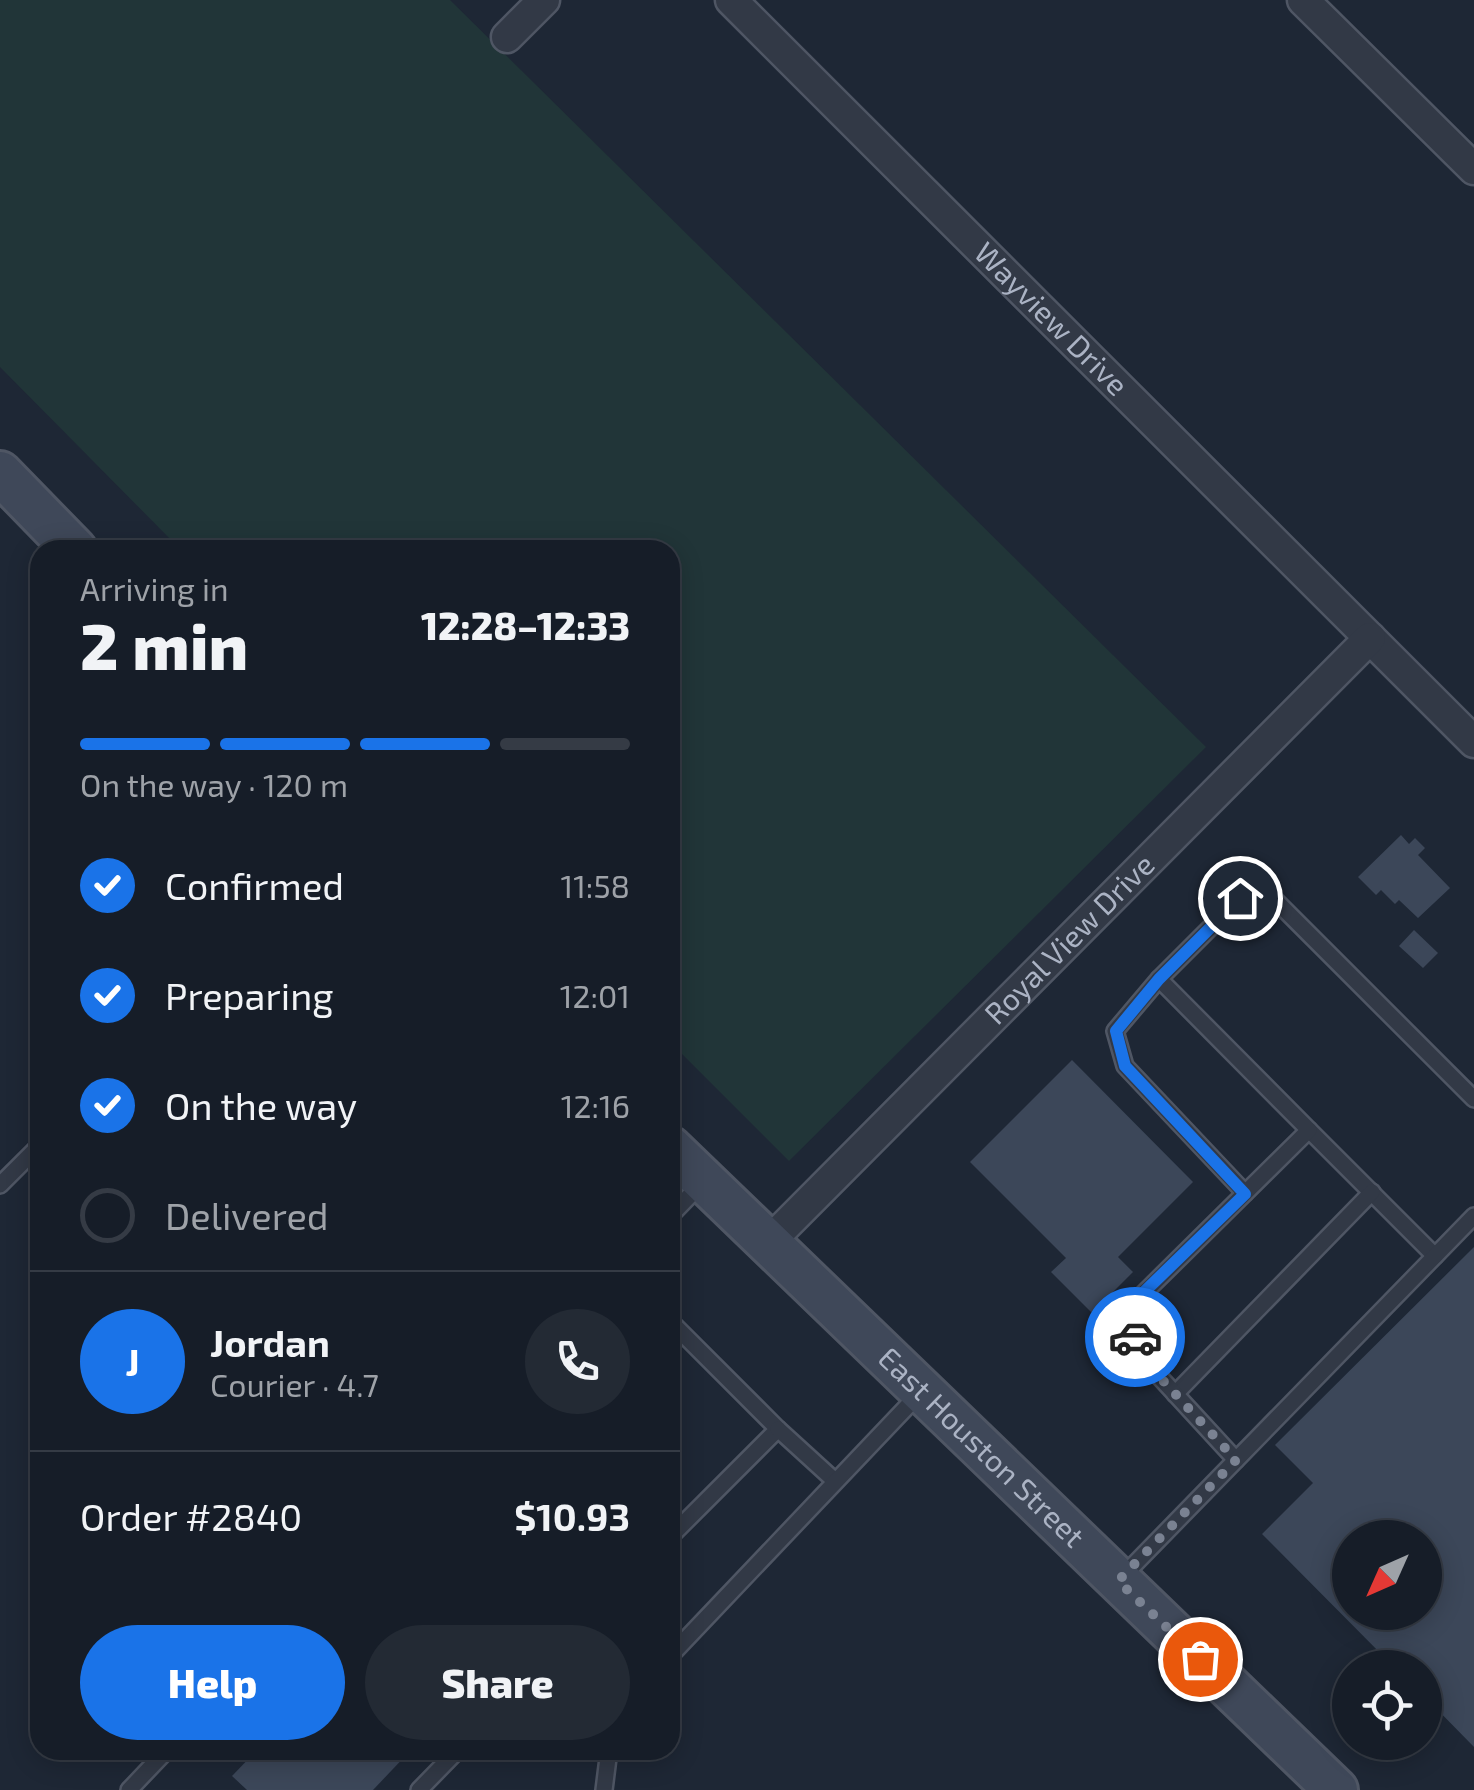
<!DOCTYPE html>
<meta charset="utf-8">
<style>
body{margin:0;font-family:"Exo 2",sans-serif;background:#232a34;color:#f1f3f6;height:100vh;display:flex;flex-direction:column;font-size:38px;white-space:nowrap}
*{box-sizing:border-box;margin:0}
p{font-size:32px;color:#9ea2a8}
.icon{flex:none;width:55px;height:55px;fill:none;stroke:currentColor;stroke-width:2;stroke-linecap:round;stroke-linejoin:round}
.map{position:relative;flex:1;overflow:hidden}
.details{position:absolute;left:30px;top:540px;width:650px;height:1220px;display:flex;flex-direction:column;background:#161d28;border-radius:30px;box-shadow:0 5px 25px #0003,0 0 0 2px #353b45}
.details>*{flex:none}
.needle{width:65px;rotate:225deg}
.fabs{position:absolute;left:1332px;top:1520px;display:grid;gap:20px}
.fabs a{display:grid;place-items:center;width:110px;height:110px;border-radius:50%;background:#161d28;box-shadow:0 5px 25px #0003,0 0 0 2px #353b45;font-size:50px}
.pin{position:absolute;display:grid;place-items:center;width:85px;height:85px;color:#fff;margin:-42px;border:5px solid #fff;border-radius:50%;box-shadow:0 2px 10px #0007}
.courier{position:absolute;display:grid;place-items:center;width:100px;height:100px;margin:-50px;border:8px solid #1a73e8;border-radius:50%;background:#fff;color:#222;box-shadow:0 2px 12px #0007}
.head em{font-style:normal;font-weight:800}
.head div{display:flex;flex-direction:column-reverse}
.head{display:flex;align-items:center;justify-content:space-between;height:170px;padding:0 50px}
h1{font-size:65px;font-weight:800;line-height:75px}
.bar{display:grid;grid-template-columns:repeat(4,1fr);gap:15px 10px;align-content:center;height:120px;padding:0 50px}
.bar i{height:12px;border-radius:8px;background:#353b45}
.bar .active{background:#1a73e8}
.bar p{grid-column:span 4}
.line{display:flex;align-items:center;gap:25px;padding:0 50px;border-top:2px solid #353b45}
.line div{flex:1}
.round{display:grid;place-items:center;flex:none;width:105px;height:105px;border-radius:52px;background:#232a34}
ol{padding:0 50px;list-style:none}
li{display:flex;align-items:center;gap:30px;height:110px}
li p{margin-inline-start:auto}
li .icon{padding:10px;border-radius:50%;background:#1a73e8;color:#fff;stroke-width:4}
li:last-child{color:#9ea2a8}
li i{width:55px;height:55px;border:5px solid #353b45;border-radius:50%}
.cta{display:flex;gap:20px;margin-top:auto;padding:20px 50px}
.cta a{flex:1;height:115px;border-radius:60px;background:#1a73e8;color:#fff;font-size:40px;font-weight:800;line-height:115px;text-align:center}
.cta a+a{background:#232a34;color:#f1f3f6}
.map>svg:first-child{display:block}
.green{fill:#213538}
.building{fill:#3c4759;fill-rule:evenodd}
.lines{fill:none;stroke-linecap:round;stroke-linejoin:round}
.service-casing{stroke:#4f5664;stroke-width:20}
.minor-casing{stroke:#4f5664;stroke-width:35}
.secondary-casing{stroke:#4f5664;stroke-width:48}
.service{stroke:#323946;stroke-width:15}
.minor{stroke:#323946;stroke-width:30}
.secondary{stroke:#3f4859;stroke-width:42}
.done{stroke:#7a8292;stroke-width:10;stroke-dasharray:0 18}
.route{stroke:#1a73e8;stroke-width:12}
.labels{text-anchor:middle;stroke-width:8;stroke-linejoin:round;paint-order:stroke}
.street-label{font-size:30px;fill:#abb3c4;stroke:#171e2a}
</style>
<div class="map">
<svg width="1474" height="1790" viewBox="0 0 1474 1790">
<rect width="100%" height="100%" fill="#1e2735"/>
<polygon class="green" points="0,0 450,0 1206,747 789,1161 670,1042 670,550 181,550 0,367"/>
<g class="building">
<polygon points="1401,835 1409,844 1415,838 1425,848 1418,855 1450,888 1418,918 1399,900 1395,904 1381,890 1376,895 1358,877"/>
<polygon points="1414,930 1438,953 1423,968 1399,946"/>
<polygon points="1072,1060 1193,1182 1118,1257 1133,1272 1092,1313 1051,1272 1066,1258 970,1162"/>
<path d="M1474 1247V1747L1425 1697V1668H1395L1262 1534 1313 1483 1275 1445ZM1350 1538H1425V1612H1350Z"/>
<polygon points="257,1750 411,1750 373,1790 247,1790 232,1776"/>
</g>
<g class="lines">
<g class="service-casing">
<g id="service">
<polyline points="1159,979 1115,1031 1125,1066 1245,1193"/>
<polyline points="1309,1130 1435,1256"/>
<polyline points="0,1185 40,1145"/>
<polyline points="670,1216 701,1184"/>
<polyline points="670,1321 778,1429 670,1537"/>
<polyline points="1175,1394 1372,1192"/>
<polyline points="778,1429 835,1481"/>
<polyline points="1236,1460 1144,1360 1130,1324 1143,1294 1309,1130 1159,979 1240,898 1273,898 1474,1099"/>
<polyline points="1121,1578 1474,1216"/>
<polyline points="670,1656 919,1394"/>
<polyline points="129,1790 167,1750"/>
<polyline points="419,1790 458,1750"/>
<polyline points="604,1790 609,1750"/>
</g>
</g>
<g class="minor-casing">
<g id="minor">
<path id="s1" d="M731 0 1474 742"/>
<polyline points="1303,0 1474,169"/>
<polyline points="507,37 544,0"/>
<path id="s2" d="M768 1243 1370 638"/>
</g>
</g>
<g class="secondary-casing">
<g id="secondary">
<polyline points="0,473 75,550"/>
<path id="s3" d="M670 1148 1336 1790"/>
</g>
</g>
<use href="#service" class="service"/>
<use href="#minor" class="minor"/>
<use href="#secondary" class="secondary"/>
</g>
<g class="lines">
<polyline class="done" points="1135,1337 1144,1360 1236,1460 1118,1581 1200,1659"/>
<polyline class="route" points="1135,1337 1130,1324 1142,1294 1245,1194 1125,1066 1116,1031 1159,979 1240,898"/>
</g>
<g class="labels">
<g class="street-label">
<text dy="10" stroke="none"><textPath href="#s1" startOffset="452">Wayview Drive</textPath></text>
<text dy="10" stroke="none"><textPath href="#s2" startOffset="428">Royal View Drive</textPath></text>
<text dy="10" stroke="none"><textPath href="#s3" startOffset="432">East Houston Street</textPath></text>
</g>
</g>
</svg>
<div class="fabs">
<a><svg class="needle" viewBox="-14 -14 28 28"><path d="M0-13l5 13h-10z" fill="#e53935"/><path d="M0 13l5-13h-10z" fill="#9ea2a8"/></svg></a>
<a><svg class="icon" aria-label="locate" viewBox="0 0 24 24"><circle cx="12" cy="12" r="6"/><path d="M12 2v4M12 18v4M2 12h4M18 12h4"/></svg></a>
</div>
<div class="pin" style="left:1200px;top:1659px;background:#ea580c"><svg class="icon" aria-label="bag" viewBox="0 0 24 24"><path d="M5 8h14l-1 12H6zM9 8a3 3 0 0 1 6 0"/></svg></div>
<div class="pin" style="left:1240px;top:898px;background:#1f2937"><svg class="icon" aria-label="home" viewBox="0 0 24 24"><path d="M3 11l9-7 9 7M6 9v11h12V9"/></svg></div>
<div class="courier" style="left:1135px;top:1337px"><svg class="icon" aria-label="car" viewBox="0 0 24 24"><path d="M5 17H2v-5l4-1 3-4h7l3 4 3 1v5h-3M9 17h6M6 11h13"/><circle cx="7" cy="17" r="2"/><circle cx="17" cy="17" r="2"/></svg></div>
<section class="details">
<div class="head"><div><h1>2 min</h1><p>Arriving in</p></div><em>12:28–12:33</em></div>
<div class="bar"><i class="active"></i><i class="active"></i><i class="active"></i><i></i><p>On the way · 120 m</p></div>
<ol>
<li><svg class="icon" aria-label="check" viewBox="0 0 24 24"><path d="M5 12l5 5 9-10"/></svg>Confirmed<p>11:58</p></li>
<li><svg class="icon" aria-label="check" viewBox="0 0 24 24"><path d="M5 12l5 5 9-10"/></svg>Preparing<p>12:01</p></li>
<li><svg class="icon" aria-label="check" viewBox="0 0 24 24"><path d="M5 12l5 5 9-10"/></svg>On the way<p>12:16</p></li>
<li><i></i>Delivered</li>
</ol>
<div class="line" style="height:180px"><b class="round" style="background:#1a73e8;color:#fff">J</b><div><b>Jordan</b><p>Courier · 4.7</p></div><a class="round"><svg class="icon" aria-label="phone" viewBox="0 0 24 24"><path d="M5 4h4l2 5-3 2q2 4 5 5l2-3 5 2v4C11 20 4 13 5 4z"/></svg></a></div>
<div class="line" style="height:130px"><div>Order #2840</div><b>$10.93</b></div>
<div class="cta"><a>Help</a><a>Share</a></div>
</section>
</div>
